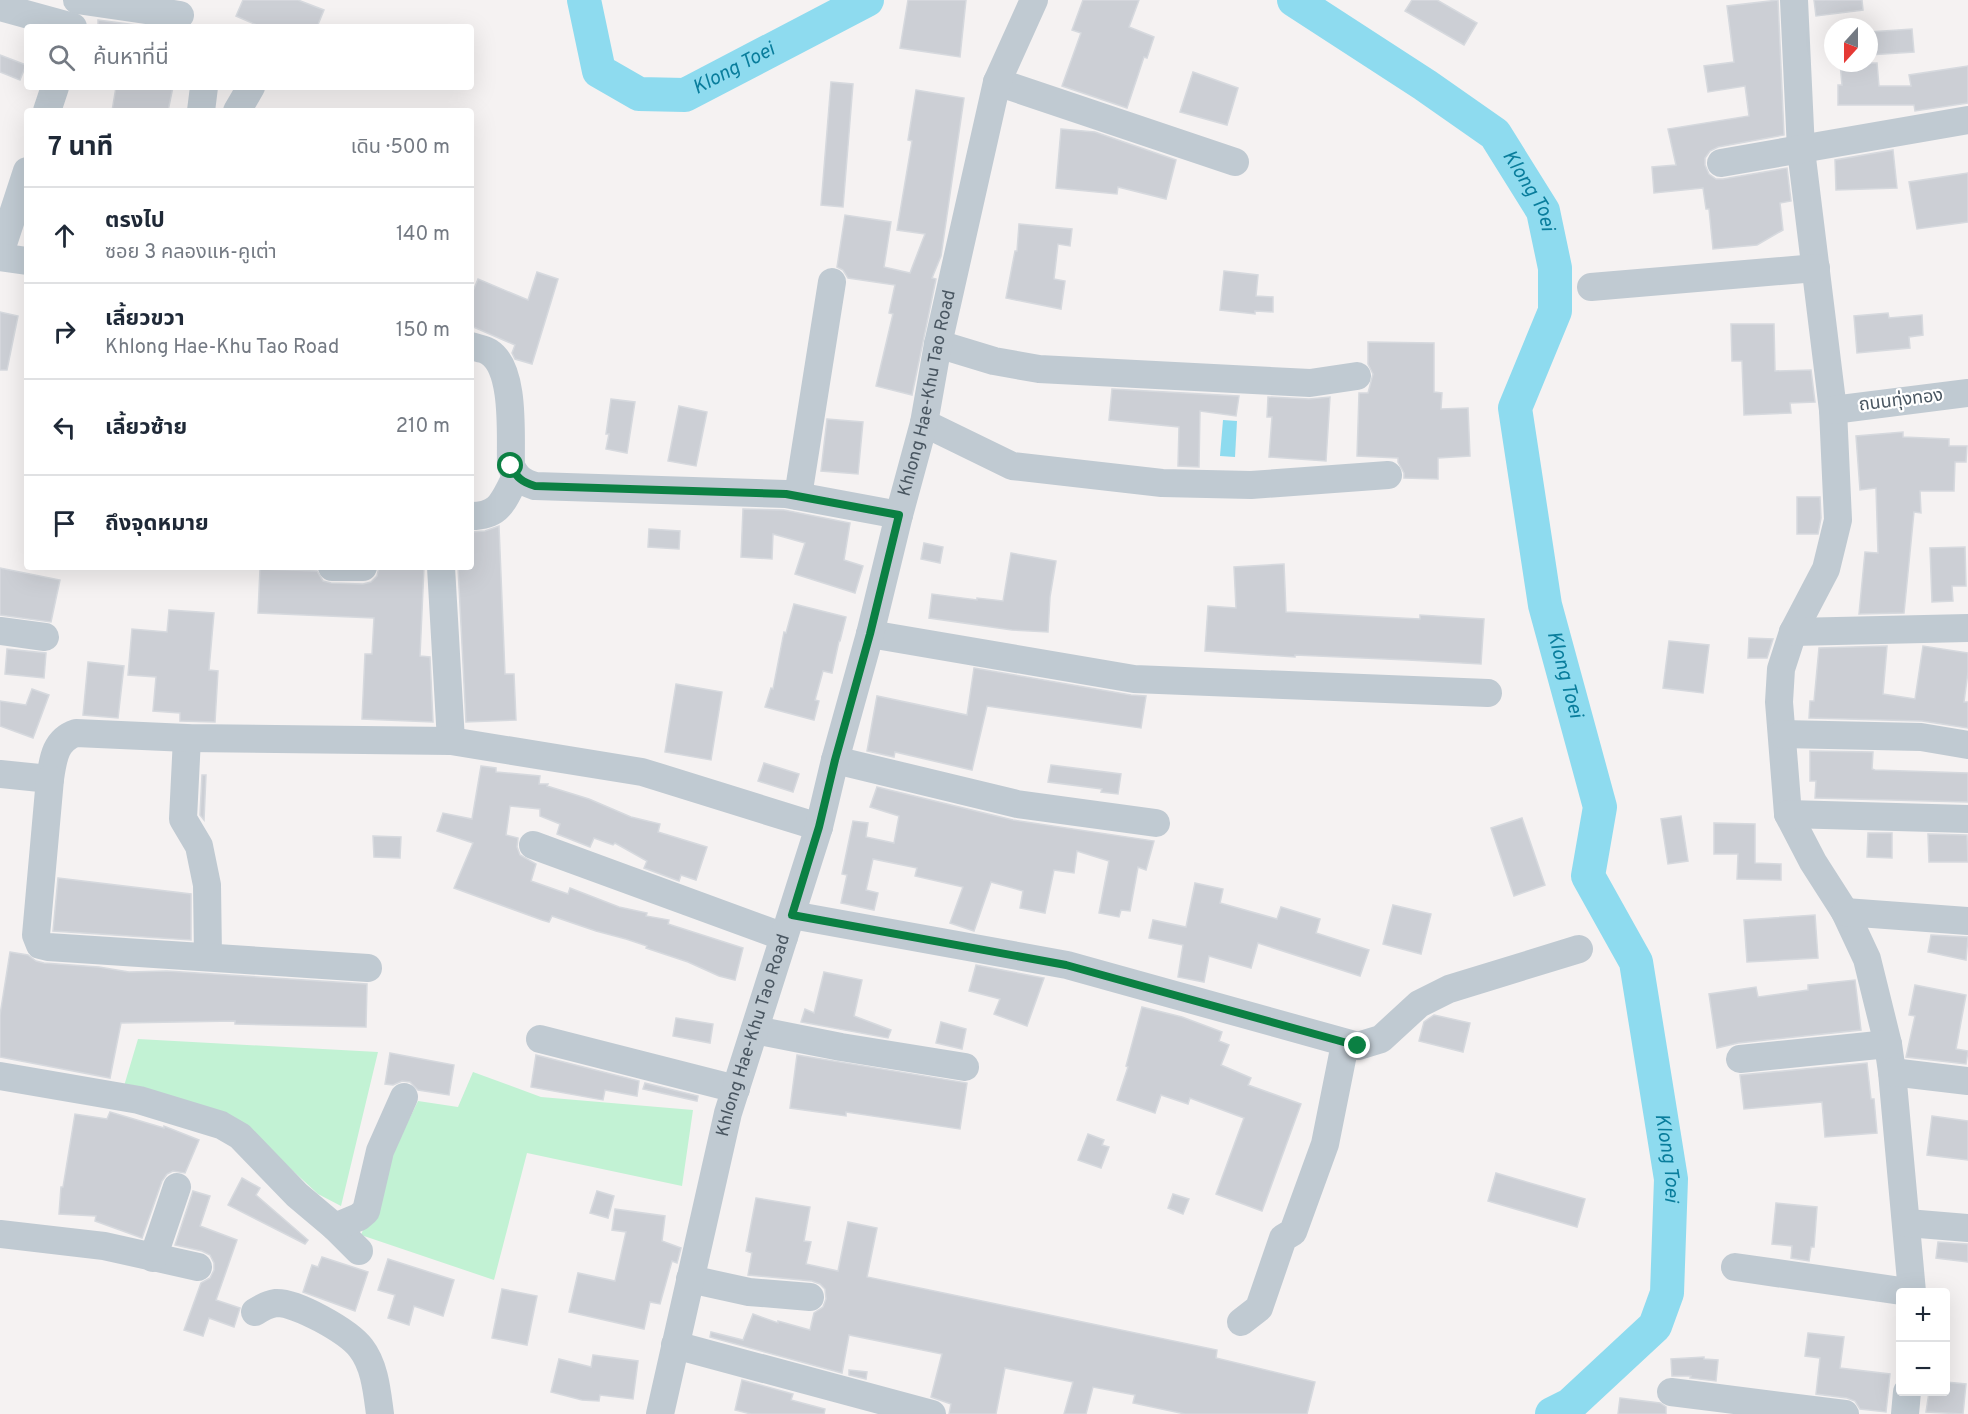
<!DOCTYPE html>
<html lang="th">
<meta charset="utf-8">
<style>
body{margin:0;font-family:Overpass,"Noto Sans Thai",sans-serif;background:#f2f2f3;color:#1f2937}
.controls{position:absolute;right:18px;bottom:18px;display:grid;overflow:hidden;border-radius:6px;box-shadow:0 6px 24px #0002}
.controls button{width:54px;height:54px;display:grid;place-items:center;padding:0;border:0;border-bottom:2px solid #e0e1e3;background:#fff;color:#1f2937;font:30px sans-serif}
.compass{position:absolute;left:1824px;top:18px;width:54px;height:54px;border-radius:50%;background:#fff;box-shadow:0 6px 24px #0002;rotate:201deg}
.stop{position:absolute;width:18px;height:18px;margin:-14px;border:4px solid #0b8043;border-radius:50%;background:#fff}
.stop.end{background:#0b8043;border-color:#fff;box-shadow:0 2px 6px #0008}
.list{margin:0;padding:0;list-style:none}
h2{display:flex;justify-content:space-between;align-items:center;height:78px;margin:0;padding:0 24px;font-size:26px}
h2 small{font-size:20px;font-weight:400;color:#747a83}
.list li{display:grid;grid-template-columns:39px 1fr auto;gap:18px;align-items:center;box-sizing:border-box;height:96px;padding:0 24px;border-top:2px solid #e0e1e3}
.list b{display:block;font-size:22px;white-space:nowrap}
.list p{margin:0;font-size:20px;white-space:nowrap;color:#747a83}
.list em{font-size:20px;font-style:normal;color:#747a83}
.icon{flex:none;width:33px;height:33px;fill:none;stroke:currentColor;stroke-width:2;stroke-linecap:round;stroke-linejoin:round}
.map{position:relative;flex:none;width:1968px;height:1414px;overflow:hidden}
.search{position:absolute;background:#fff;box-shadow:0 6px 24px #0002;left:24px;top:24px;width:450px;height:66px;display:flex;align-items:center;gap:15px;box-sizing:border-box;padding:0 21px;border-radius:6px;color:#747a83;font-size:22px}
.panel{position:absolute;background:#fff;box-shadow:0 6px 24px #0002;left:24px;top:108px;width:450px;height:462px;border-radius:6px}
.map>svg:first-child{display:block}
.green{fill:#c2f2d4}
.water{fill:#8edbef}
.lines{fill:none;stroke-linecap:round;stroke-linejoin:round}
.river{stroke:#8edbef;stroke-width:34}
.building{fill:#cccfd5;stroke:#d6d9de;stroke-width:1.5}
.minor{stroke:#c0cad2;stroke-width:28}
.route{stroke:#0b8043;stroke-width:8}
.labels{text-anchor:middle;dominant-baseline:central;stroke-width:4.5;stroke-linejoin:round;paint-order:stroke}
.street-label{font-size:18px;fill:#495661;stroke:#fff}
.water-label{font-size:20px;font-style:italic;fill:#097d9c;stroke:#fff}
</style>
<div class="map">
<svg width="1968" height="1414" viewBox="0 0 1968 1414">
<rect width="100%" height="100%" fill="#f5f2f2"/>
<g class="green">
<polygon points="138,1039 378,1052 341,1206 318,1194 236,1118 124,1086"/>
<polygon points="473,1072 541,1097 693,1110 682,1186 527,1153 494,1280 361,1235 393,1152 418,1101 458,1107"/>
</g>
<polygon class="water" points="1223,420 1237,421 1235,457 1220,456"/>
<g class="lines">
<g class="river">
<path id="s1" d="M584,0L599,71L639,94L685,95L867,0"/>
<path id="s2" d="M1294,0L1425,85L1495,134L1543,211L1555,268V311L1515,408L1545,605L1600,807L1588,876L1636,962L1671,1179L1667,1293L1655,1326L1570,1405L1552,1414"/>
</g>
</g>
<g class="building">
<polygon points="243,0 298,0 324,10 317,27 261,27 236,16"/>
<polygon points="908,0 966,0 960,57 900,48"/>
<polygon points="1083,0 1139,0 1129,27 1154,37 1147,58 1144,57 1127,108 1062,86 1081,33 1072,30"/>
<polygon points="1412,0 1437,0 1477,23 1464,45 1405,11"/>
<polygon points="1778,0 1784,135 1718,147 1710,151 1705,158 1705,165 1709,174 1716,179 1723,179 1787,168 1791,201 1780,203 1783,230 1757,245 1713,249 1709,209 1706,209 1703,188 1654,193 1652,167 1676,165 1668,129 1749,116 1745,86 1708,92 1704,66 1734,62 1727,6"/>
<polygon points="1814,0 1862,0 1863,10 1816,16"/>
<polygon points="98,20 136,25 136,27 98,27"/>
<polygon points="1912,29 1914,52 1869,55 1869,32"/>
<polygon points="0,55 26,65 20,80 0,72"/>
<polygon points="1840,63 1877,63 1879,86 1911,86 1909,75 1968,66 1968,103 1915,111 1914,105 1838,105 1838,85 1842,85"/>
<polygon points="1193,72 1238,88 1227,125 1180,112"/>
<polygon points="831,82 853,84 843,207 821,205"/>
<polygon points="116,87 173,87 168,111 112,111"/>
<polygon points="916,90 964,98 941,256 932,278 936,279 912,395 876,386 893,314 889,313 895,285 848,278 843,270 837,267 845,215 891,222 884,267 910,273 925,234 897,230 912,141 908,140"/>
<polygon points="1061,129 1095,132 1176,160 1166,199 1118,187 1117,194 1056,188"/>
<polygon points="1893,150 1897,188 1836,190 1835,160"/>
<polygon points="1968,173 1968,222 1917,229 1909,182"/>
<polygon points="1019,224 1072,229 1070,246 1058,244 1054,279 1065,281 1061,309 1006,298 1015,251 1017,251"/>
<polygon points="1224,271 1258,275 1256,296 1273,297 1273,312 1255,311 1255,314 1220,310"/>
<polygon points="537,272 558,279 532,364 515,359 512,353 515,345 471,326 471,296 478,279 528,300"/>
<polygon points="0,312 18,316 7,370 0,370"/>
<polygon points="1888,313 1889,318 1922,315 1923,335 1909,337 1910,348 1857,353 1854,316"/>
<polygon points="1731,324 1774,324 1775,371 1811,370 1815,402 1790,403 1791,413 1744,415 1742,361 1732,361"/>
<polygon points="1368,342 1434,343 1434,392 1442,393 1441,409 1468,408 1470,456 1438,458 1438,479 1404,478 1404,473 1398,462 1398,458 1357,456 1359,393 1368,393 1373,374 1368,364"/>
<polygon points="1112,389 1239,396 1236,416 1200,411 1199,467 1178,466 1179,427 1109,420"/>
<polygon points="1268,397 1309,399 1330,397 1326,461 1269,457 1272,417 1267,417"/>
<polygon points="611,399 635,402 627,453 606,449 609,434 606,434"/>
<polygon points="679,406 707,412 696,466 668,461"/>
<polygon points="827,419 863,422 858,474 821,471"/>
<polygon points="1903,432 1903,437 1949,439 1949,446 1967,446 1966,462 1955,462 1954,491 1920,491 1921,513 1914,512 1904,613 1859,614 1865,552 1878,553 1876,488 1860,490 1856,436"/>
<polygon points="1797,497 1820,497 1821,518 1818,534 1797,534"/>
<polygon points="743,509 784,510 850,523 844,560 863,566 855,593 795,574 805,543 773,534 772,559 741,557"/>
<polygon points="499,526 505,674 514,674 516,720 466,722 458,567 471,567 471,532 485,531"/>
<polygon points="649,529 680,531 679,549 648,547"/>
<polygon points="924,543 943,547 940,563 921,559"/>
<polygon points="1965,547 1966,586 1952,586 1953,601 1932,602 1930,548"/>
<polygon points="1011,553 1056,561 1050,597 1048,632 1012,630 929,618 932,594 977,600 977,598 1003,601"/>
<polygon points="1284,564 1286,612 1420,619 1420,615 1484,619 1481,664 1408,660 1295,655 1295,657 1205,651 1208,606 1236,608 1234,567"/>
<polygon points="379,567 424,567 420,656 430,657 433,722 362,719 365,654 372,654 374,618 258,613 260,569 317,571 323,581 331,583 363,584 371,582 377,576"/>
<polygon points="0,568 60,580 51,622 0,615"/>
<polygon points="794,604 846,617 840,641 839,641 832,673 823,671 815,700 819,701 814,720 765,707 771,688 773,689 784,632 786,633"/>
<polygon points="169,610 214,613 209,670 218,671 215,722 180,721 180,713 153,711 156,677 128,675 132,629 167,632"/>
<polygon points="1749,638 1773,639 1767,658 1748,658"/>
<polygon points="1669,641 1709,645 1703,693 1663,688"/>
<polygon points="1887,646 1883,694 1915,699 1923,646 1968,653 1968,672 1964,702 1968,702 1968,728 1922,721 1809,718 1810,701 1814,701 1819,648"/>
<polygon points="7,649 46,653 44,678 5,674"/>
<polygon points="88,662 124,666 118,718 83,715"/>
<polygon points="974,668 1131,695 1146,696 1141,728 987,706 972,770 895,752 894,757 867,751 877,696 967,715"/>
<polygon points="676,684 722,692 711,760 665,752"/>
<polygon points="32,689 49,695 33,738 0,726 0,701 26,705"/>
<polygon points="1810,751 1873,752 1872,769 1875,770 1968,773 1968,802 1815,798 1816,781 1810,781"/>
<polygon points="764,763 799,774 793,792 758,781"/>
<polygon points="1051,765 1121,774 1118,794 1101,792 1102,789 1048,782"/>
<polygon points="481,766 496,768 496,772 540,776 539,784 548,784 547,786 589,799 631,817 660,824 658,832 707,847 696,880 681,875 679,881 644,868 647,861 615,843 613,845 594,838 590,847 557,834 560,824 540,816 540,809 510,806 506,835 518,838 517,847 520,855 536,864 531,881 568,894 570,888 619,907 647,913 646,916 669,920 668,924 743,948 735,980 719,976 688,962 646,948 647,946 626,939 596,931 552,916 549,922 542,920 454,888 473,843 437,831 443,813 472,819"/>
<polygon points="202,775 206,775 204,820 200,815"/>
<polygon points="877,787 1013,820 1154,841 1146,870 1138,867 1130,911 1121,910 1119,917 1099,913 1109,861 1077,851 1074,873 1054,870 1045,913 1020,908 1023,891 991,882 974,931 950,923 963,887 915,876 917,868 873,859 866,890 878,893 874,910 841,903 847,875 842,874 853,821 868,823 866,837 894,843 899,816 870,807"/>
<polygon points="1681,816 1688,861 1668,864 1661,819"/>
<polygon points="1522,818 1545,885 1514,896 1491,828"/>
<polygon points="1714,823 1755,824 1755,863 1781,864 1781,880 1737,879 1738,854 1714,854"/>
<polygon points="1868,833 1892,833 1892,858 1867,857"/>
<polygon points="1928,834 1967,835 1968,862 1929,862"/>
<polygon points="373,836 401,837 400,858 374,857"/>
<polygon points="58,878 191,894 191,940 53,931"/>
<polygon points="1195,883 1223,889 1220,903 1277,919 1281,907 1320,919 1316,933 1369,950 1360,976 1258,943 1251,968 1209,956 1204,982 1178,977 1183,945 1149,938 1153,920 1186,927"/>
<polygon points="1393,905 1431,914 1421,954 1383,944"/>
<polygon points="1815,915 1818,958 1747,962 1744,920"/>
<polygon points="1931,935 1968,937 1966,960 1928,952"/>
<polygon points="10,952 28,955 36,961 44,963 99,967 129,972 167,971 367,984 366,1027 235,1024 235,1021 121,1023 110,1078 0,1057 0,1015"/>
<polygon points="976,965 1044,978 1027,1026 994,1014 1000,999 969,991"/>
<polygon points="824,972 862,980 854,1016 891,1030 888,1038 801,1022 805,1009 814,1013"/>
<polygon points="1855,980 1861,1030 1738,1043 1717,1048 1709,994 1756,987 1758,997 1808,990 1808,985"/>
<polygon points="1915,985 1966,995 1956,1049 1968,1051 1966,1064 1906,1057 1915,1016 1909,1015"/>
<polygon points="1142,1007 1182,1017 1222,1032 1219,1041 1229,1045 1221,1065 1251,1078 1248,1085 1301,1104 1262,1211 1216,1194 1244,1118 1190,1098 1188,1104 1161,1095 1155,1113 1117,1100 1128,1067 1126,1066"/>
<polygon points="1434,1015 1470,1023 1463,1052 1419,1041 1424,1022"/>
<polygon points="676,1018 713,1024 710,1043 673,1036"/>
<polygon points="941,1022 966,1029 962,1049 936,1043"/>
<polygon points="390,1053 454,1065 449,1095 418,1090 410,1082 402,1081 393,1085 385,1084"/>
<polygon points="536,1055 639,1081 637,1096 605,1090 603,1100 531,1087"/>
<polygon points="797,1055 967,1083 960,1129 846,1112 846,1116 790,1108"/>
<polygon points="1867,1063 1871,1099 1874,1099 1877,1133 1825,1137 1822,1102 1744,1109 1740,1075"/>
<polygon points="645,1083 698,1096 697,1101 643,1089"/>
<polygon points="110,1112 164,1128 164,1126 199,1140 185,1173 173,1171 167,1174 162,1181 142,1238 95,1221 96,1216 59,1214 61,1187 63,1187 75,1114 107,1119"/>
<polygon points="1932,1116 1968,1121 1968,1160 1927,1155"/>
<polygon points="1088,1134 1104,1140 1102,1145 1109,1147 1101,1168 1078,1160"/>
<polygon points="1496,1173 1585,1199 1577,1227 1488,1201"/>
<polygon points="242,1178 260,1188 256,1195 308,1240 305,1244 228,1205"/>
<polygon points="193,1191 210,1196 200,1226 237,1240 216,1300 240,1308 234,1327 209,1318 203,1336 184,1330 201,1283 210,1278 214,1270 214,1263 210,1255 202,1251 175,1245"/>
<polygon points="597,1191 614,1196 608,1218 590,1213"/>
<polygon points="1173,1194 1189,1199 1183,1214 1168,1208"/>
<polygon points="756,1198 810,1207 804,1241 811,1242 806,1264 838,1271 848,1222 877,1228 867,1277 1217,1350 1216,1358 1315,1382 1307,1414 1185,1414 1133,1403 1135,1395 1093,1387 1086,1414 1064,1414 1073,1382 1005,1368 996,1414 949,1414 951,1404 931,1397 942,1354 849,1335 842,1373 710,1337 711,1332 743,1340 753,1314 778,1323 778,1321 810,1330 814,1313 823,1307 826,1299 825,1289 820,1284 812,1281 748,1275 752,1253 746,1251"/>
<polygon points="1776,1203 1817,1207 1814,1247 1811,1247 1809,1261 1791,1258 1792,1246 1772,1244"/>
<polygon points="615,1209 665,1216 662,1241 681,1248 677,1263 672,1261 660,1304 650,1302 644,1329 569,1312 578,1273 615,1281 626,1232 612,1230"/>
<polygon points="1938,1242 1968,1244 1968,1262 1936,1258"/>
<polygon points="322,1257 368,1272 355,1311 303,1292 312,1265 318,1267"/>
<polygon points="388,1259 454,1280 443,1316 414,1306 409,1325 388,1318 395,1295 378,1290"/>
<polygon points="502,1289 537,1296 527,1345 492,1338"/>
<polygon points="1808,1333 1844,1337 1840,1368 1890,1374 1886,1412 1860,1409 1855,1401 1847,1398 1816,1394 1820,1358 1805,1356"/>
<polygon points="593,1355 638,1361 633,1399 600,1395 599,1401 582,1400 551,1392 559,1359 591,1367"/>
<polygon points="1704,1357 1704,1359 1718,1360 1716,1381 1690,1378 1691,1376 1672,1376 1671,1359"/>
<polygon points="849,1370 867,1372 866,1379 849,1375"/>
<polygon points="742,1380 793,1394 791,1400 825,1409 824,1414 751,1414 735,1410"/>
<polygon points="1946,1382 1966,1384 1963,1414 1926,1412 1929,1392 1946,1392"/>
<polygon points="1620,1398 1660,1403 1666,1407 1666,1414 1618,1414"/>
</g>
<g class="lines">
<g class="minor">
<polyline points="77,0 180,15"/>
<polyline points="1794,0 1801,150 1833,410 1838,520 1826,569 1793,632 1781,669 1779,702 1788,814 1813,862 1845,912 1867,959 1888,1044 1892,1072 1912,1292"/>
<polyline points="0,7 73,27"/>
<polyline points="997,82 1235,162"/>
<polyline points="47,111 55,87"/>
<polyline points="201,111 204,87"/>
<polyline points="237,111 251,87"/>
<polyline points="1721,163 1968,120"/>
<polyline points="0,253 27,171"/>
<polyline points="0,257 27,261"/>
<polyline points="1591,287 1816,268"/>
<polyline points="938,344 994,361 1039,369 1310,383 1357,376"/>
<path d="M471,346C476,348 485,349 489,352C516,369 510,437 511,466C517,478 522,482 535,486L786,494L899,515"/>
<polyline points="1833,410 1968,393"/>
<polyline points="924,423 1012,466 1162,483 1251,485 1388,475"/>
<polyline points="798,496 832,282"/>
<path d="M471,516C501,516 503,500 516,477"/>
<polyline points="332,567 363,567"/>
<polyline points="441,567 451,741"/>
<polyline points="0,631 45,637"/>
<polyline points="1793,632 1968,628"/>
<polyline points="870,634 1134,679 1488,693"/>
<polyline points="1782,734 1921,737 1968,745"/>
<polyline points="187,738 183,819 199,846 207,885 208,957"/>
<polyline points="835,760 1017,804 1156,823"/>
<path d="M0,774L50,779C53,759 55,740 76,733L187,738L451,741L642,772L819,827"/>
<polyline points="50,779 36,935 40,945 48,947 368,968"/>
<polyline points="1788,814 1968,819"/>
<polyline points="533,845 784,937"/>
<polyline points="1845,912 1968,921"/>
<polyline points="792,915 1067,965 1358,1046 1381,1039 1419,1004 1449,989 1579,949"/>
<polyline points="755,1030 841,1047 965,1067"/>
<polyline points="540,1039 736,1089"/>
<polyline points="1740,1059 1888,1044"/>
<polyline points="1892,1072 1968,1081"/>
<polyline points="0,1076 139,1100 221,1125 240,1136 297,1195 335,1227 359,1251"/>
<polyline points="1907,1223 1968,1228"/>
<polyline points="335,1227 359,1217 366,1211 380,1151 404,1097"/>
<polyline points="0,1234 104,1246 198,1267"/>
<polyline points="153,1258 177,1187"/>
<polyline points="1735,1267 1908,1292"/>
<polyline points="690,1279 749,1292 810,1297"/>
<path d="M255,1312C261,1308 268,1304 276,1303C296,1302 348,1331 361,1348C375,1366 377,1392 380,1414"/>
<polyline points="1241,1322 1259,1308 1283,1238 1293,1232 1325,1144 1345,1044"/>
<polyline points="675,1345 932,1414"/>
<polyline points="1671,1392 1845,1414"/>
<path id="s3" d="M660,1414L728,1113L819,827L835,760L870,634L899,515L924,423L938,344L997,82L1034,0"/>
<polyline points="1905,1414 1907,1392"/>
</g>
</g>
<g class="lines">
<path class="route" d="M511,466C517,478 522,482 535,486L786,494L899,515L870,634L835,760L819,827L792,915L1066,965L1358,1046"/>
</g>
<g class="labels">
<g class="street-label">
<text stroke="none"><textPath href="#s3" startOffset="1056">Khlong Hae-Khu Tao Road</textPath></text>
<text transform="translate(1901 401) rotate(-7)">ถนนทุ่งทอง</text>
<text stroke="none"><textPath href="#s3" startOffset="390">Khlong Hae-Khu Tao Road</textPath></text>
</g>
<g class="water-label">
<text stroke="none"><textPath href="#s1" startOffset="220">Klong Toei</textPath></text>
<text stroke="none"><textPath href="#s2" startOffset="308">Klong Toei</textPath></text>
<text stroke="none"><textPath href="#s2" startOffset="810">Klong Toei</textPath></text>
<text stroke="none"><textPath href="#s2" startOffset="1314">Klong Toei</textPath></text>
</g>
</g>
</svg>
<div class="controls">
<button>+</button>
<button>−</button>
</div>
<svg class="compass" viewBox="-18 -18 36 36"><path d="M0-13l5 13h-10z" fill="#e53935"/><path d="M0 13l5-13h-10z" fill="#747a83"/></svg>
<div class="stop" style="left:511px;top:466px"></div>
<div class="stop end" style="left:1358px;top:1046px"></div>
<div class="search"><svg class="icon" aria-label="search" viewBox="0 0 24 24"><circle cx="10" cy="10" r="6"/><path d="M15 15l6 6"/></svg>ค้นหาที่นี่</div>
<section class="panel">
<h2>7 นาที<small>เดิน · 500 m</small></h2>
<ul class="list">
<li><svg class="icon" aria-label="ahead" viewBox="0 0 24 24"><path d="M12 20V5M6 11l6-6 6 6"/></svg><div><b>ตรงไป</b><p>ซอย 3 คลองแห-คูเต่า</p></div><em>140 m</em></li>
<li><svg class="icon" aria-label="right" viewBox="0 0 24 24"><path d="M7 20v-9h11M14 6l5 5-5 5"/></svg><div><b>เลี้ยวขวา</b><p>Khlong Hae-Khu Tao Road</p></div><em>150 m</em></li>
<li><svg class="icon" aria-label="left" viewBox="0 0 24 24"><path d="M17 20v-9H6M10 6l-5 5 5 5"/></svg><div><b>เลี้ยวซ้าย</b></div><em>210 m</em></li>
<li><svg class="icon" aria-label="arrive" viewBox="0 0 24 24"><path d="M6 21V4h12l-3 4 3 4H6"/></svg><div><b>ถึงจุดหมาย</b></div></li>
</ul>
</section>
</div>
